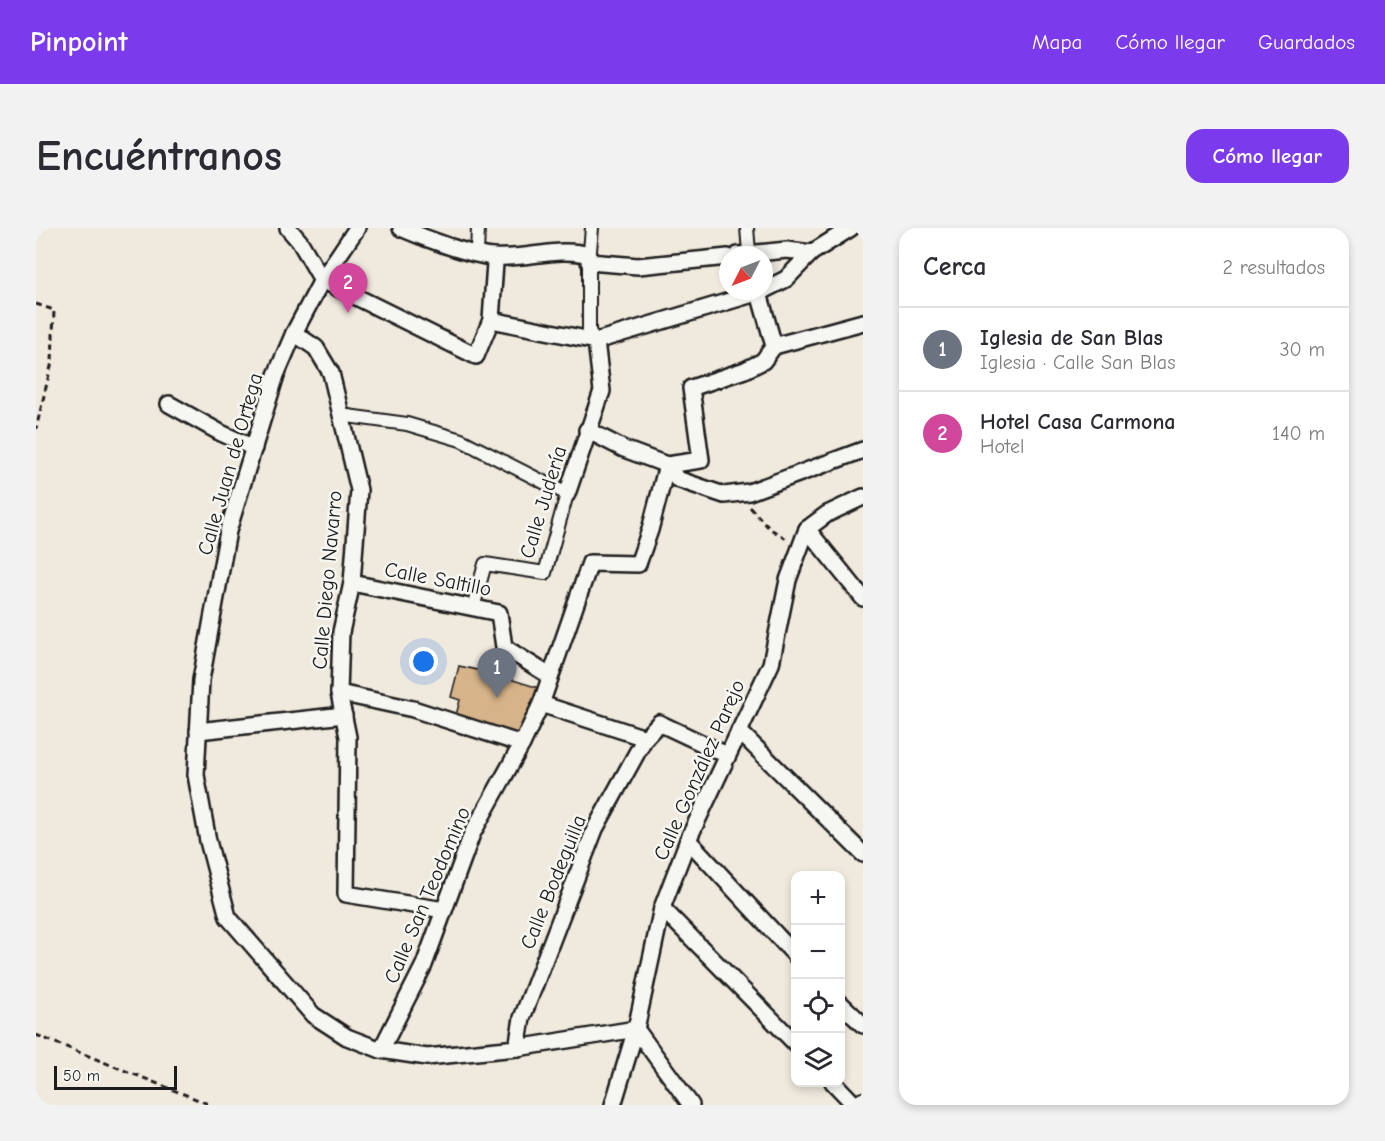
<!DOCTYPE html>
<html lang="es">
<meta charset="utf-8">
<style>
body{margin:0;font-family:"Comic Neue",sans-serif;background:#f2f2f3;color:#2b2b33}
.controls{position:absolute;right:18px;bottom:18px;display:grid;overflow:hidden;border-radius:12px;box-shadow:0 3px 9px #0003}
.controls button{width:54px;height:54px;display:grid;place-items:center;padding:0;border:0;border-bottom:2px solid #e1e1e2;background:#fff;color:#2b2b33;font:30px sans-serif}
.compass{position:absolute;left:683px;top:18px;width:54px;height:54px;border-radius:50%;background:#fff;box-shadow:0 3px 9px #0003;rotate:228deg}
.scale{position:absolute;left:18px;bottom:15px;width:123px;box-sizing:border-box;padding-left:6px;border:3px solid #1c1c1c;border-top:0;font-size:16px;line-height:21px;white-space:nowrap;color:#1c1c1c;-webkit-text-stroke:4px #f6f6f2;paint-order:stroke}
.you{position:absolute;left:388px;top:434px;width:21px;height:21px;margin:-15px;border:4px solid #fff;border-radius:50%;background:#1a73e8;box-shadow:0 0 0 9px #1a73e833}
.badge{display:grid;place-items:center;width:39px;height:39px;border-radius:50%;background:#7c3aed;color:#fff;font-size:20px;font-weight:700}
.pin{position:absolute;translate:-50% -50px;filter:drop-shadow(0 2px 3px #0008)}
.pin::after{content:'';position:absolute;top:32px;width:21px;height:18px;background:inherit;clip-path:polygon(0 0,100% 0,50% 100%)}
.list{margin:0;padding:0;list-style:none}
h2{display:flex;justify-content:space-between;align-items:center;height:78px;margin:0;padding:0 24px;font-size:26px}
h2 small{font-size:20px;font-weight:400;color:#7c7c81}
.list li{display:grid;grid-template-columns:39px 1fr auto;gap:18px;align-items:center;box-sizing:border-box;height:84px;padding:0 24px;border-top:2px solid #e1e1e2}
.list b{display:block;font-size:22px;white-space:nowrap}
.list p{margin:0;font-size:20px;white-space:nowrap;color:#7c7c81}
.list em{font-size:20px;font-style:normal;color:#7c7c81}
.icon{flex:none;width:33px;height:33px;fill:none;stroke:currentColor;stroke-width:2;stroke-linecap:round;stroke-linejoin:round}
.map{position:relative;flex:none;width:827px;height:877px;overflow:hidden;border-radius:18px}
header{display:flex;align-items:center;gap:36px;box-sizing:border-box;height:84px;padding:0 30px;background:#7c3aed;color:#fff}
header strong{font-size:28px}
nav{display:flex;gap:33px;margin-inline-start:auto;font-size:21px}
.intro{display:flex;align-items:center;justify-content:space-between;box-sizing:border-box;height:144px;padding:0 36px}
h1{margin:0;font-size:42px}
.button{padding:15px 27px;border-radius:18px;background:#7c3aed;color:#fff;font-size:21px;font-weight:700}
main{display:flex;gap:36px;padding:0 36px}
aside{flex:1;background:#fff;border-radius:18px;box-shadow:0 3px 9px #0003}
.map>svg:first-child{display:block}
.building{fill:#d6b388;stroke:#1c1c1c;stroke-width:1.5}
.lines{fill:none;stroke-linecap:round;stroke-linejoin:round}
.pedestrian-casing{stroke:#1c1c1c;stroke-width:16}
.minor-casing{stroke:#1c1c1c;stroke-width:20}
.tertiary-casing{stroke:#1c1c1c;stroke-width:24}
.path{stroke:#1c1c1c;stroke-width:3;stroke-dasharray:6 4.5;stroke-linecap:butt}
.pedestrian{stroke:#f6f6f2;stroke-width:12}
.minor{stroke:#f6f6f2;stroke-width:15}
.tertiary{stroke:#f6f6f2;stroke-width:20}
.labels{text-anchor:middle;dominant-baseline:central;stroke-width:5;stroke-linejoin:round;paint-order:stroke}
.street-label{font-size:21px;fill:#1c1c1c;stroke:#f6f6f2}
</style>
<header>
<strong>Pinpoint</strong>
<nav><a>Mapa</a><a>Cómo llegar</a><a>Guardados</a></nav>
</header>
<div class="intro"><h1>Encuéntranos</h1><a class="button">Cómo llegar</a></div>
<main>
<div class="map">
<svg width="827" height="877" viewBox="0 0 827 877">
<rect width="100%" height="100%" fill="#f0e9dd"/>
<filter id="ink" filterUnits="userSpaceOnUse"><feTurbulence type="fractalNoise" baseFrequency=".0167" numOctaves="2"/><feDisplacementMap in="SourceGraphic" scale="12" xChannelSelector="R" yChannelSelector="G"/><feConvolveMatrix kernelMatrix="1 2 1 2 8 2 1 2 1" color-interpolation-filters="sRGB"/></filter>
<g filter="url(#ink)">
<polygon class="building" points="449,433 467,437 464,448 506,461 486,511 419,491 424,472 415,469 423,438 446,443"/>
<g class="lines">
<defs>
<g id="pedestrian">
<polyline points="556,0 553,34 553,104 560,113"/>
<polyline points="711,0 713,24"/>
<polyline points="441,26 442,0"/>
<polyline points="304,187 371,196 425,212 531,266 509,345 449,336 437,380"/>
</g>
<g id="minor">
<polyline points="252,0 264,14 286,52"/>
<polyline points="321,0 286,52 258,105 240,147 192,303 165,452 160,547 172,613 192,689 277,787 311,809 345,822 391,829 481,820 600,801"/>
<path d="M365,0C388,10 433,27 457,29C489,32 523,18 553,27"/>
<polyline points="702,27 751,22 775,25"/>
<polyline points="553,34 602,38 692,29"/>
<polyline points="286,52 440,128 455,92 459,35 456,29"/>
<polyline points="728,62 750,51 775,25 815,0"/>
<polyline points="455,92 560,113 727,63"/>
<polyline points="258,105 280,120 295,145 323,262 316,355 305,404 303,465 312,509 310,666 408,682"/>
<polyline points="738,118 827,94"/>
<polyline points="133,176 185,205 218,220"/>
<polyline points="551,202 588,221 631,237 641,251 688,267 713,264 827,222"/>
<polyline points="531,266 566,163 560,113"/>
<polyline points="771,301 827,370"/>
<polyline points="771,301 791,286 827,269"/>
<polyline points="316,355 463,385 468,419 514,448"/>
<polyline points="303,465 377,481 486,516"/>
<polyline points="505,476 609,510"/>
<polyline points="162,503 308,487"/>
<polyline points="703,503 827,626"/>
<polyline points="652,612 760,728"/>
<polyline points="626,680 760,816"/>
<polyline points="804,775 827,797"/>
<polyline points="600,801 655,877"/>
<polyline points="481,820 486,790 559,601 609,510 623,495 691,527"/>
<polyline points="345,822 388,737 436,606 486,516 505,476 554,335 602,336 614,302 631,237 665,232 655,160 709,142 727,133 738,118 723,65"/>
<polyline points="797,854 819,877"/>
<polyline points="577,877 600,801 626,680 652,612 735,436 752,352 771,301"/>
</g>
<polyline id="tertiary" points="825,877 827,875"/>
</defs>
<use href="#pedestrian" class="pedestrian-casing"/>
<use href="#minor" class="minor-casing"/>
<use href="#tertiary" class="tertiary-casing"/>
<g class="path">
<polyline points="0,76 18,82 16,134 0,201"/>
<polyline points="714,279 733,300 752,312"/>
<polyline points="0,807 175,877"/>
</g>
<use href="#pedestrian" class="pedestrian"/>
<use href="#minor" class="minor"/>
<use href="#tertiary" class="tertiary"/>
</g>
</g>
<g class="labels">
<g class="street-label">
<text transform="translate(194 236) rotate(-74)">Calle Juan de Ortega</text>
<text transform="translate(507 274) rotate(-73)">Calle Judería</text>
<text transform="translate(402 351) rotate(11)">Calle Saltillo</text>
<text transform="translate(291 352) rotate(-85)">Calle Diego Navarro</text>
<text transform="translate(663 542) rotate(-66)">Calle González Parejo</text>
<text transform="translate(517 654) rotate(-68)">Calle Bodeguilla</text>
<text transform="translate(391 667) rotate(-67)">Calle San Teodomino</text>
</g>
</g>
</svg>
<div class="controls">
<button>+</button>
<button>−</button>
<button><svg class="icon" aria-label="locate" viewBox="0 0 24 24"><circle cx="12" cy="12" r="6"/><path d="M12 2v4M12 18v4M2 12h4M18 12h4"/></svg></button>
<button><svg class="icon" aria-label="layers" viewBox="0 0 24 24"><path d="M12 4l9 5-9 5-9-5zM3 14l9 5 9-5"/></svg></button>
</div>
<svg class="compass" viewBox="-18 -18 36 36"><path d="M0-13l5 13h-10z" fill="#e53935"/><path d="M0 13l5-13h-10z" fill="#7c7c81"/></svg>
<div class="scale">50 m</div>
<div class="you"></div>
<div class="pin badge" style="left:461px;top:470px;background:#6b7280">1</div>
<div class="pin badge" style="left:312px;top:85px;background:#d1479c">2</div>
</div>
<aside>
<h2>Cerca<small>2 resultados</small></h2>
<ul class="list">
<li><span class="badge" style="background:#6b7280">1</span><div><b>Iglesia de San Blas</b><p>Iglesia · Calle San Blas</p></div><em>30 m</em></li>
<li><span class="badge" style="background:#d1479c">2</span><div><b>Hotel Casa Carmona</b><p>Hotel</p></div><em>140 m</em></li>
</ul>
</aside>
</main>
